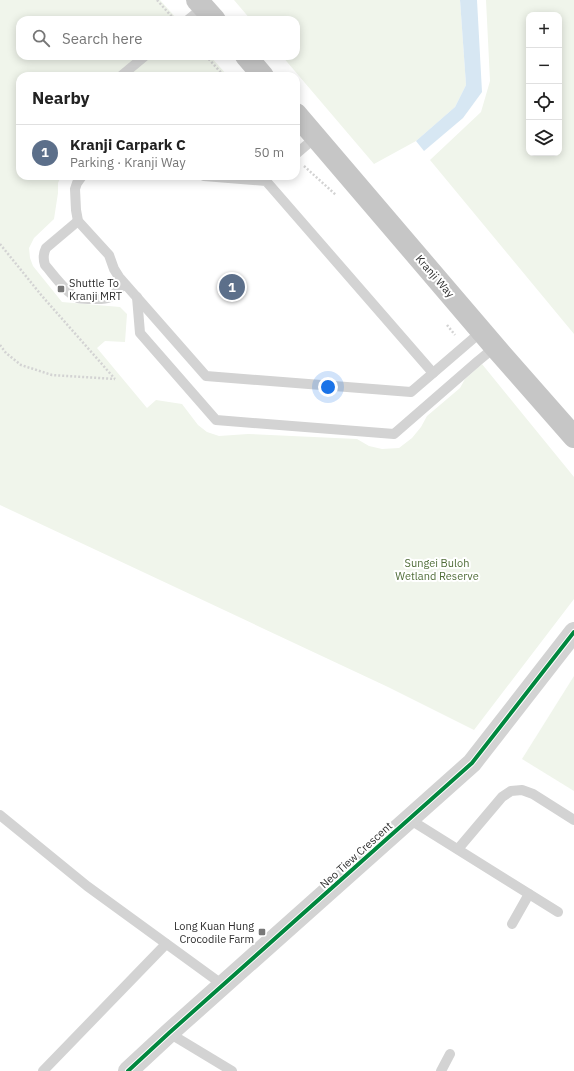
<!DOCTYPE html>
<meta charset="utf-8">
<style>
body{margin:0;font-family:"IBM Plex Sans",sans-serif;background:#f6f6f6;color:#222}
.controls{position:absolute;right:12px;top:12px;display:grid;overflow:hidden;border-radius:8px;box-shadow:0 2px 10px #0003}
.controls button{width:36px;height:36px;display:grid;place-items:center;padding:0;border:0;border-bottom:1px solid #e0e0e0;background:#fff;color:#222;font:20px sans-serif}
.you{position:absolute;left:328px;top:387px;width:14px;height:14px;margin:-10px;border:3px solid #fff;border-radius:50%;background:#1a73e8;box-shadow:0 0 0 6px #1a73e833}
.badge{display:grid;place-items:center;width:26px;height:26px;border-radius:50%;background:#7c3aed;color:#fff;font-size:13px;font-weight:700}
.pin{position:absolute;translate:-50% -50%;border:2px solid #fff;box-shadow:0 1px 4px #0006}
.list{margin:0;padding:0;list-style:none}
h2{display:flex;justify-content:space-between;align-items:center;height:52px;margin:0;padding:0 16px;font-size:17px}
h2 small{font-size:13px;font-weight:400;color:#767676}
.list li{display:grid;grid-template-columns:26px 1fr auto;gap:12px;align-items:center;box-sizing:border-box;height:56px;padding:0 16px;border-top:1px solid #e0e0e0}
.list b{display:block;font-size:15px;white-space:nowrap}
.list p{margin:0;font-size:13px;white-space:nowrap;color:#767676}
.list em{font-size:13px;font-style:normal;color:#767676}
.icon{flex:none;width:22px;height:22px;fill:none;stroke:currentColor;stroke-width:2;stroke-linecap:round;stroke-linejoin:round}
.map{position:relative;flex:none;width:574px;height:1071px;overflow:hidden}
.search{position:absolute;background:#fff;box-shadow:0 2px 10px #0003;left:16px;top:16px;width:284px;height:44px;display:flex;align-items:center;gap:10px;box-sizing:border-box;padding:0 14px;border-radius:12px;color:#767676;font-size:15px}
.panel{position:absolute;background:#fff;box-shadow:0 2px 10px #0003;left:16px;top:72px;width:284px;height:108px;border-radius:12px}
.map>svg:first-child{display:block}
.green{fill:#f0f5eb;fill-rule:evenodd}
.water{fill:#d7e7f3}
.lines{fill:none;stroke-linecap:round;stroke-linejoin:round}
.path{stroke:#d3d3d3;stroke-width:2.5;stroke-dasharray:2 2;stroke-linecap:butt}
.service{stroke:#d3d3d3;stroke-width:10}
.minor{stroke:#d3d3d3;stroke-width:20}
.primary{stroke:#c6c6c6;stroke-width:22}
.cycleway-casing{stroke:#fff;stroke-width:6}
.cycleway{stroke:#00873e;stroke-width:4}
.poi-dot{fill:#777;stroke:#fff;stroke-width:1.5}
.labels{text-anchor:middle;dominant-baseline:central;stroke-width:4;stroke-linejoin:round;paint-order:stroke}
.street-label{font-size:11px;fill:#2e2e2e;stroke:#fff}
.poi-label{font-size:11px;fill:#2e2e2e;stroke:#fff;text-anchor:start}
.park-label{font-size:11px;fill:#506d39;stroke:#fff}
</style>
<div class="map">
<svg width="574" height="1071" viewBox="0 0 574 1071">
<rect width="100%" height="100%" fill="#fff"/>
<g class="green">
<polygon points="0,0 160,0 178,20 20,20 20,56 210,56 228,76 20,76 20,176 61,176 58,183 58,193 54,219 34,238 29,248 30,258 33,266 62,302 120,307 127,314 125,342 105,341 97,348 147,408 156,400 182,404 198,425 207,432 219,436 248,434 357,439 369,446 382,449 399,448 412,438 421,427 427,416 460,388 465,379 482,364 574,477 574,599 474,730 388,687 0,505"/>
<polygon points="234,0 460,0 466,85 455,107 416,141 374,164 282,56 296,56 296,20 251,20"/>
<path d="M486,0H574V334L430,160L481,112L490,81ZM529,15H559V153H529Z"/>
<polygon points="574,676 574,791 522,759"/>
</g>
<polygon class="water" points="460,0 477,0 482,92 463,118 424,151 416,141 455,107 466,85"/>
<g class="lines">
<g class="path">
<polyline points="157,0 173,18"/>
<polyline points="206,56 224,76"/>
<polyline points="304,166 336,195"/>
<polyline points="0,244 42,296 115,379"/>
<polyline points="447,325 455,335"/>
<polyline points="0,345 6,353 21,365 52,375 115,379"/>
</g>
<g class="service">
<polyline points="188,20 204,7"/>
<polyline points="121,76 145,56"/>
<polyline points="296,154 316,137"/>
<polyline points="82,176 77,183 75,189 76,210 78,221 109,255 114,269 119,277 206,376 411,392 482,331"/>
<polyline points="204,176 266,181 433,373"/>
<path d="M78,221L46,248C43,254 43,259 45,265C53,274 67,294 78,298C83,299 88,299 93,299C111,300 113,296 124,284"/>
<polyline points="137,297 140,333 216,420 394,434 478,361 495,347"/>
<polyline points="0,815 87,886 223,985"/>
<polyline points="409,819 558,912"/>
<polyline points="458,849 502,797 511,791 522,790 533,794 574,820"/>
<polyline points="512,924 529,894"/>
<polyline points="169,1033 232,1071"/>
<polyline points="43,1071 166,944"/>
<polyline points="441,1071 450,1054"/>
</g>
<polyline class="minor" points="128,1071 169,1033 472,763 574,632"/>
<g class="primary">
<polyline points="197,0 215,20"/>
<polyline points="246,56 263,76"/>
<polyline points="296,114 495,347 574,437"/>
</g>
<defs>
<polyline id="cycleway" points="128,1071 169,1033 472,763 574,632"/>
</defs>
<use href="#cycleway" class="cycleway-casing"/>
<use href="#cycleway" class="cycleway"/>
</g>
<g class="poi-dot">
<rect x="57" y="285" width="8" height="8" rx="2"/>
<rect x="258" y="928" width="8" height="8" rx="2"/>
</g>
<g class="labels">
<g class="street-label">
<text transform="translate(435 276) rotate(49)">Kranji Way</text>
<text transform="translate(356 855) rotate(-42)">Neo Tiew Crescent</text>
</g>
<g class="poi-label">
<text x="69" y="283">Shuttle To<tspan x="69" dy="13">Kranji MRT</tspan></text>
<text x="254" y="926" text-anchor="end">Long Kuan Hung<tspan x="254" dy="13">Crocodile Farm</tspan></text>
</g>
<g class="park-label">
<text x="437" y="563">Sungei Buloh<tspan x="437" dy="13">Wetland Reserve</tspan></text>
</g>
</g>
</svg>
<div class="controls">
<button>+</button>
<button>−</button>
<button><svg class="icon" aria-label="locate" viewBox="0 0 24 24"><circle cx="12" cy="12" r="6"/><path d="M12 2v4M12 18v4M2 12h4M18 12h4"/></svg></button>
<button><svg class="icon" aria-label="layers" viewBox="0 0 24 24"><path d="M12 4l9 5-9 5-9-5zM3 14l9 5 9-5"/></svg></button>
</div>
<div class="you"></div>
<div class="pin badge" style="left:232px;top:287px;background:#5c6f8a">1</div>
<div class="search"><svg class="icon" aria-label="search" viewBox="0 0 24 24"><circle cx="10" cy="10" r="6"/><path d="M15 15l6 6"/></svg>Search here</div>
<section class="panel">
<h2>Nearby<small></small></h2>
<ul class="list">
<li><span class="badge" style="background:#5c6f8a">1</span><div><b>Kranji Carpark C</b><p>Parking · Kranji Way</p></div><em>50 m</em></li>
</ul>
</section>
</div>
